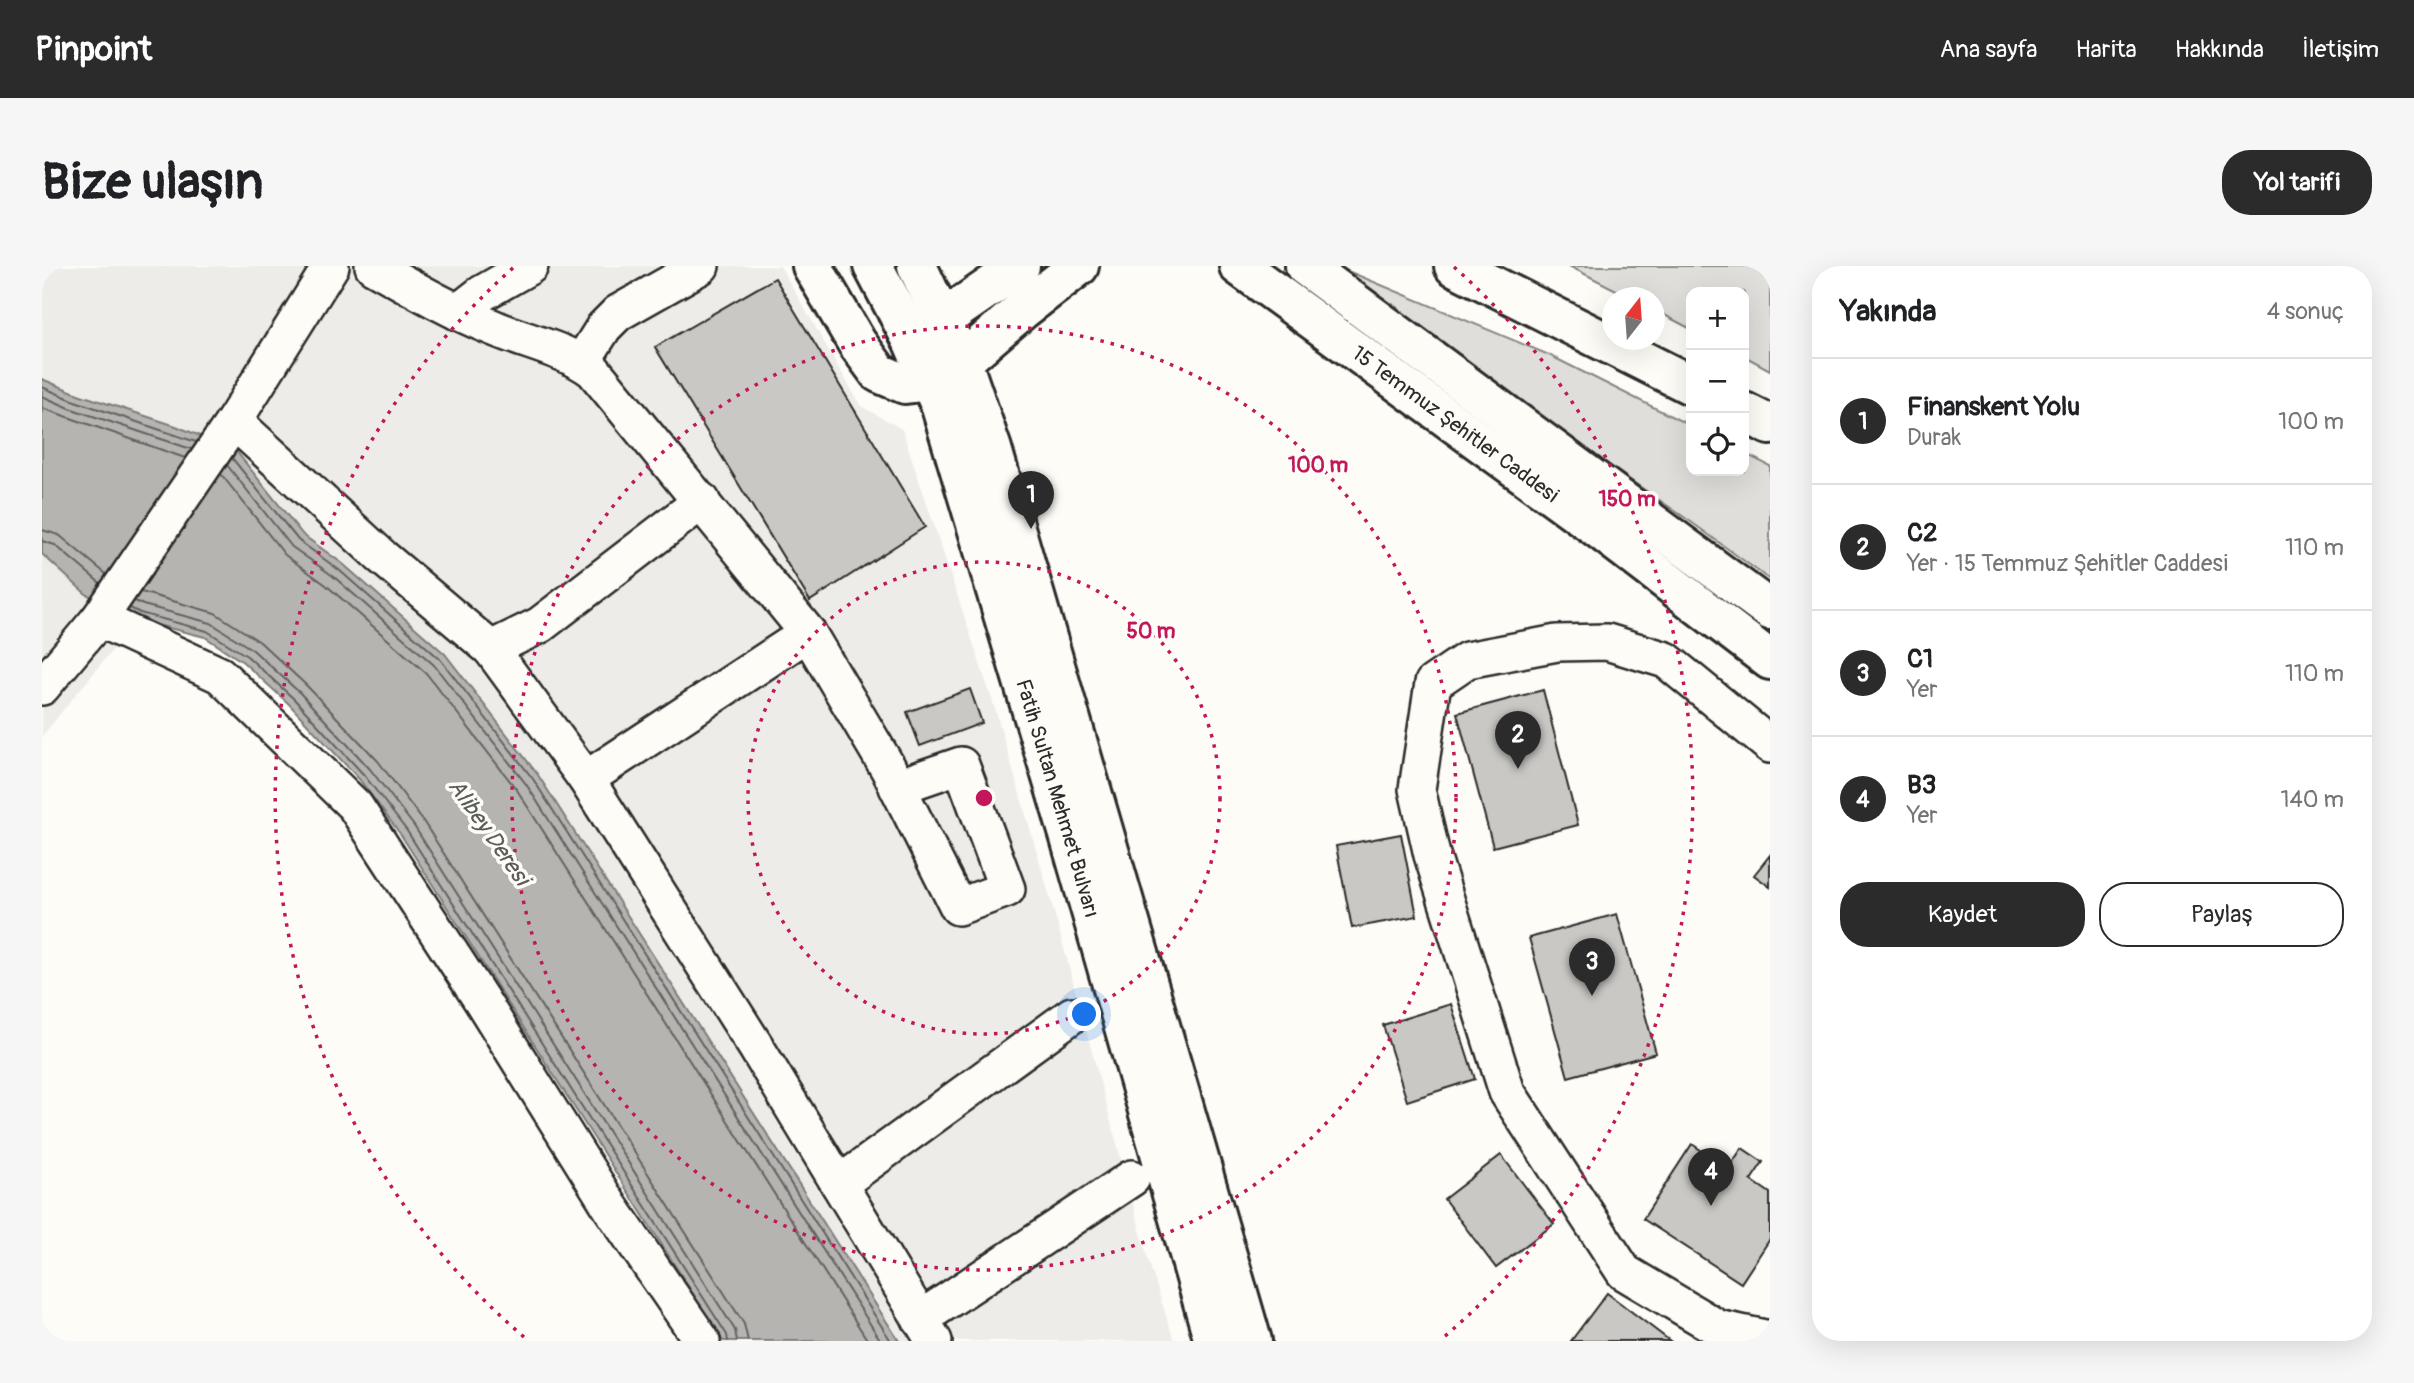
<!DOCTYPE html>
<html lang="tr">
<meta charset="utf-8">
<style>
body{margin:0;font-family:Pangolin,sans-serif;background:#f6f6f6;color:#202124}
.controls{position:absolute;right:21px;top:21px;display:grid;overflow:hidden;border-radius:14px;box-shadow:0 7px 28px #0002}
.controls button{width:63px;height:63px;display:grid;place-items:center;padding:0;border:0;border-bottom:2px solid #e0e0e0;background:#fff;color:#202124;font:35px sans-serif}
.compass{position:absolute;left:1560px;top:21px;width:63px;height:63px;border-radius:50%;background:#fff;box-shadow:0 7px 28px #0002;rotate:17deg}
.you{position:absolute;left:1043px;top:749px;width:24px;height:24px;margin:-18px;border:5px solid #fff;border-radius:50%;background:#1a73e8;box-shadow:0 0 0 10px #1a73e833}
.badge{display:grid;place-items:center;width:46px;height:46px;border-radius:50%;background:#2b2b2b;color:#fff;font-size:23px;font-weight:700}
.pin{position:absolute;translate:-50% -58px;filter:drop-shadow(0 2px 4px #0008)}
.pin::after{content:'';position:absolute;top:37px;width:24px;height:21px;background:inherit;clip-path:polygon(0 0,100% 0,50% 100%)}
.list{margin:0;padding:0;list-style:none}
h2{display:flex;justify-content:space-between;align-items:center;height:91px;margin:0;padding:0 28px;font-size:30px}
h2 small{font-size:23px;font-weight:400;color:#757577}
.list li{display:grid;grid-template-columns:46px 1fr auto;gap:21px;align-items:center;box-sizing:border-box;height:126px;padding:0 28px;border-top:2px solid #e0e0e0}
.list b{display:block;font-size:26px;white-space:nowrap}
.list p{margin:0;font-size:23px;white-space:nowrap;color:#757577}
.list em{font-size:23px;font-style:normal;color:#757577}
.actions{display:flex;gap:14px;padding:21px 28px}
.actions a{flex:1;padding:16px 0;border:2px solid #2b2b2b;border-radius:28px;text-align:center;font-size:24px;color:#2b2b2b}
.actions .main{background:#2b2b2b;color:#fff}
.icon{flex:none;width:38px;height:38px;fill:none;stroke:currentColor;stroke-width:2;stroke-linecap:round;stroke-linejoin:round}
.map{position:relative;flex:none;width:1728px;height:1075px;overflow:hidden;border-radius:28px}
header{display:flex;align-items:center;gap:42px;box-sizing:border-box;height:98px;padding:0 35px;background:#2b2b2b;color:#fff}
header strong{font-size:33px}
nav{display:flex;gap:38px;margin-inline-start:auto;font-size:24px}
.intro{display:flex;align-items:center;justify-content:space-between;box-sizing:border-box;height:168px;padding:0 42px}
h1{margin:0;font-size:49px}
.button{padding:18px 32px;border-radius:28px;background:#2b2b2b;color:#fff;font-size:24px;font-weight:700}
main{display:flex;gap:42px;padding:0 42px}
aside{flex:1;background:#fff;border-radius:28px;box-shadow:0 7px 28px #0002}
.map>svg:first-child{display:block}
.built{fill:#edece8}
.green{fill:#dfdeda;stroke:#858482;stroke-width:2}
.water{fill:#b5b4b1;stroke:#7e7d7b;stroke-width:2}
.lines{fill:none;stroke-linecap:round;stroke-linejoin:round}
.shore{stroke:#626261;stroke-width:2}
.building{fill:#c9c8c4;stroke:#2b2b2b;stroke-width:2}
.minor-casing{stroke:#2b2b2b;stroke-width:40}
.major-casing{stroke:#2b2b2b;stroke-width:44}
.highway-casing{stroke:#2b2b2b;stroke-width:44}
.minor{stroke:#fdfcf7;stroke-width:35}
.major{stroke:#fdfcf7;stroke-width:38}
.highway{stroke:#fdfcf7;stroke-width:38}
.ring{fill:none;stroke:#c2185b;stroke-width:3.5;stroke-dasharray:3.5 7}
.labels{text-anchor:middle;dominant-baseline:central;stroke-width:7;stroke-linejoin:round;paint-order:stroke}
.street-label{font-size:21px;fill:#2b2b2b;stroke:#fdfcf7}
.water-label{font-size:23px;font-style:italic;fill:#5b5b5a;stroke:#fdfcf7}
.centre{fill:#c2185b;stroke:#fdfcf7;stroke-width:3.5}
.ring-label{font-size:21px;text-anchor:middle;font-weight:bold;fill:#c2185b;stroke:#fdfcf7;stroke-width:7;stroke-linejoin:round;paint-order:stroke}
</style>
<header>
<strong>Pinpoint</strong>
<nav><a>Ana sayfa</a><a>Harita</a><a>Hakkında</a><a>İletişim</a></nav>
</header>
<div class="intro"><h1>Bize ulaşın</h1><a class="button">Yol tarifi</a></div>
<main>
<div class="map">
<svg width="1728" height="1075" viewBox="0 0 1728 1075">
<rect width="100%" height="100%" fill="#fdfcf7"/>
<filter id="ink" filterUnits="userSpaceOnUse"><feTurbulence type="fractalNoise" baseFrequency=".0143" numOctaves="2"/><feDisplacementMap in="SourceGraphic" scale="14" xChannelSelector="R" yChannelSelector="G"/><feConvolveMatrix kernelMatrix="1 2 1 2 8 2 1 2 1" color-interpolation-filters="sRGB"/></filter>
<g filter="url(#ink)">
<polygon class="built" points="0,0 738,0 819,140 860,163 954,446 1011,642 1106,993 1132,1075 857,1075 496,509 446,442 301,298 261,269 229,231 95,354 0,470"/>
<g class="green">
<polygon points="1527,0 1728,0 1728,104 1702,90 1702,26 1649,26 1649,63 1613,44 1612,32 1588,31"/>
<polygon points="1296,1 1507,89 1649,160 1649,205 1702,205 1702,187 1728,200 1728,314 1652,258 1503,155"/>
</g>
<polygon class="water" points="0,113 36,128 134,160 194,185 261,269 301,298 403,388 496,509 857,1075 681,1075 359,569 317,513 247,438 201,396 163,371 95,354 44,328 0,288"/>
<g class="lines">
<g class="shore">
<polyline points="0,121 33,135 154,176"/>
<polyline points="0,130 30,143 149,183"/>
<polyline points="0,142 143,192"/>
<polyline points="190,192 256,274 297,304 398,393 491,513 849,1075"/>
<polyline points="185,199 250,281 291,310 392,399 484,518 839,1075"/>
<polyline points="179,208 243,289 284,319 384,407 475,524 826,1075"/>
<polyline points="0,264 17,269 64,308"/>
<polyline points="0,275 13,279 58,317"/>
<polyline points="99,326 173,347 218,376 265,420 336,495 381,555 702,1058 706,1075"/>
<polyline points="93,335 101,339 169,357 211,384 258,427 328,503 372,560 693,1064 695,1075"/>
<polyline points="88,342 98,347 165,365 205,390 252,433 322,509 365,565 685,1069 686,1075"/>
</g>
</g>
<g class="building">
<polygon points="733,12 883,261 768,335 613,81"/>
<polygon points="928,423 940,457 878,480 865,446"/>
<polygon points="1501,424 1536,559 1451,581 1415,447"/>
<polygon points="1359,568 1375,650 1310,662 1294,580"/>
<polygon points="1728,589 1728,621 1712,609"/>
<polygon points="1575,648 1614,787 1526,811 1487,672"/>
<polygon points="1409,738 1433,813 1365,835 1341,759"/>
<polygon points="1650,878 1686,903 1700,882 1721,896 1709,914 1728,927 1728,973 1699,1017 1601,953"/>
<polygon points="1459,889 1512,958 1454,1002 1402,933"/>
<polygon points="1565,1027 1628,1075 1529,1075"/>
</g>
<g class="lines">
<defs>
<g id="minor">
<path d="M331,0C370,22 410,45 452,62C484,76 522,83 551,104L766,367L846,502L916,641L965,623L919,499L855,521"/>
<polyline points="416,46 439,28 488,0"/>
<polyline points="540,96 562,61 576,47 659,0"/>
<polyline points="192,155 340,291 449,383 544,513 714,781 892,1075"/>
<polyline points="57,353 178,409 313,540 440,735 569,942 660,1075"/>
<polyline points="449,383 498,359 660,235"/>
<polyline points="0,421 57,353 192,155 289,0"/>
<polyline points="1728,479 1624,394 1565,376 1515,377 1425,394 1391,417 1375,523 1390,589 1465,826 1582,1006 1676,1062 1728,1073"/>
<polyline points="544,513 766,367"/>
<polyline points="797,918 1030,749"/>
<polyline points="878,1053 1090,912"/>
</g>
<g id="major">
<polyline points="770,0 815,77 837,107 863,118 889,115 910,104 980,44 1037,0"/>
<path id="s1" d="M831,0L870,74L899,141L1028,572L1172,1075"/>
<polyline points="875,0 920,96 950,183 1210,1075"/>
<path id="s2" d="M1197,0L1557,263L1728,394"/>
<polyline points="1263,0 1728,344"/>
<polyline points="881,67 978,0"/>
</g>
<g id="highway">
<polyline points="1412,0 1649,119"/>
<polyline points="1702,146 1728,159"/>
</g>
</defs>
<use href="#minor" class="minor-casing"/>
<use href="#major" class="major-casing"/>
<use href="#highway" class="highway-casing"/>
<use href="#minor" class="minor"/>
<use href="#major" class="major"/>
<use href="#highway" class="highway"/>
</g>
</g>
<g class="ring">
<circle cx="942" cy="532" r="236"/>
<circle cx="942" cy="532" r="472"/>
<path d="M482 1071A709 709 0 0 1 472 1M1412 1A709 709 0 0 1 1402 1071"/>
</g>
<g class="labels">
<g class="street-label">
<text stroke="none"><textPath href="#s2" startOffset="268">15 Temmuz Şehitler Caddesi</textPath></text>
<text stroke="none"><textPath href="#s1" startOffset="565">Fatih Sultan Mehmet Bulvarı</textPath></text>
</g>
<g class="water-label">
<text transform="translate(447 566) rotate(55)">Alibey Deresi</text>
</g>
</g>
<circle cx="942" cy="532" r="10" class="centre"/>
<g class="ring-label">
<text x="1276" y="206">100 m</text>
<text x="1585" y="240">150 m</text>
<text x="1109" y="372">50 m</text>
</g>
</svg>
<div class="controls">
<button>+</button>
<button>−</button>
<button><svg class="icon" aria-label="locate" viewBox="0 0 24 24"><circle cx="12" cy="12" r="6"/><path d="M12 2v4M12 18v4M2 12h4M18 12h4"/></svg></button>
</div>
<svg class="compass" viewBox="-18 -18 36 36"><path d="M0-13l5 13h-10z" fill="#e53935"/><path d="M0 13l5-13h-10z" fill="#757577"/></svg>
<div class="you"></div>
<div class="pin badge" style="left:989px;top:263px">1</div>
<div class="pin badge" style="left:1476px;top:503px">2</div>
<div class="pin badge" style="left:1550px;top:730px">3</div>
<div class="pin badge" style="left:1669px;top:940px">4</div>
</div>
<aside>
<h2>Yakında<small>4 sonuç</small></h2>
<ul class="list">
<li><span class="badge">1</span><div><b>Finanskent Yolu</b><p>Durak</p></div><em>100 m</em></li>
<li><span class="badge">2</span><div><b>C2</b><p>Yer · 15 Temmuz Şehitler Caddesi</p></div><em>110 m</em></li>
<li><span class="badge">3</span><div><b>C1</b><p>Yer</p></div><em>110 m</em></li>
<li><span class="badge">4</span><div><b>B3</b><p>Yer</p></div><em>140 m</em></li>
</ul>
<div class="actions"><a class="main">Kaydet</a><a>Paylaş</a></div>
</aside>
</main>
